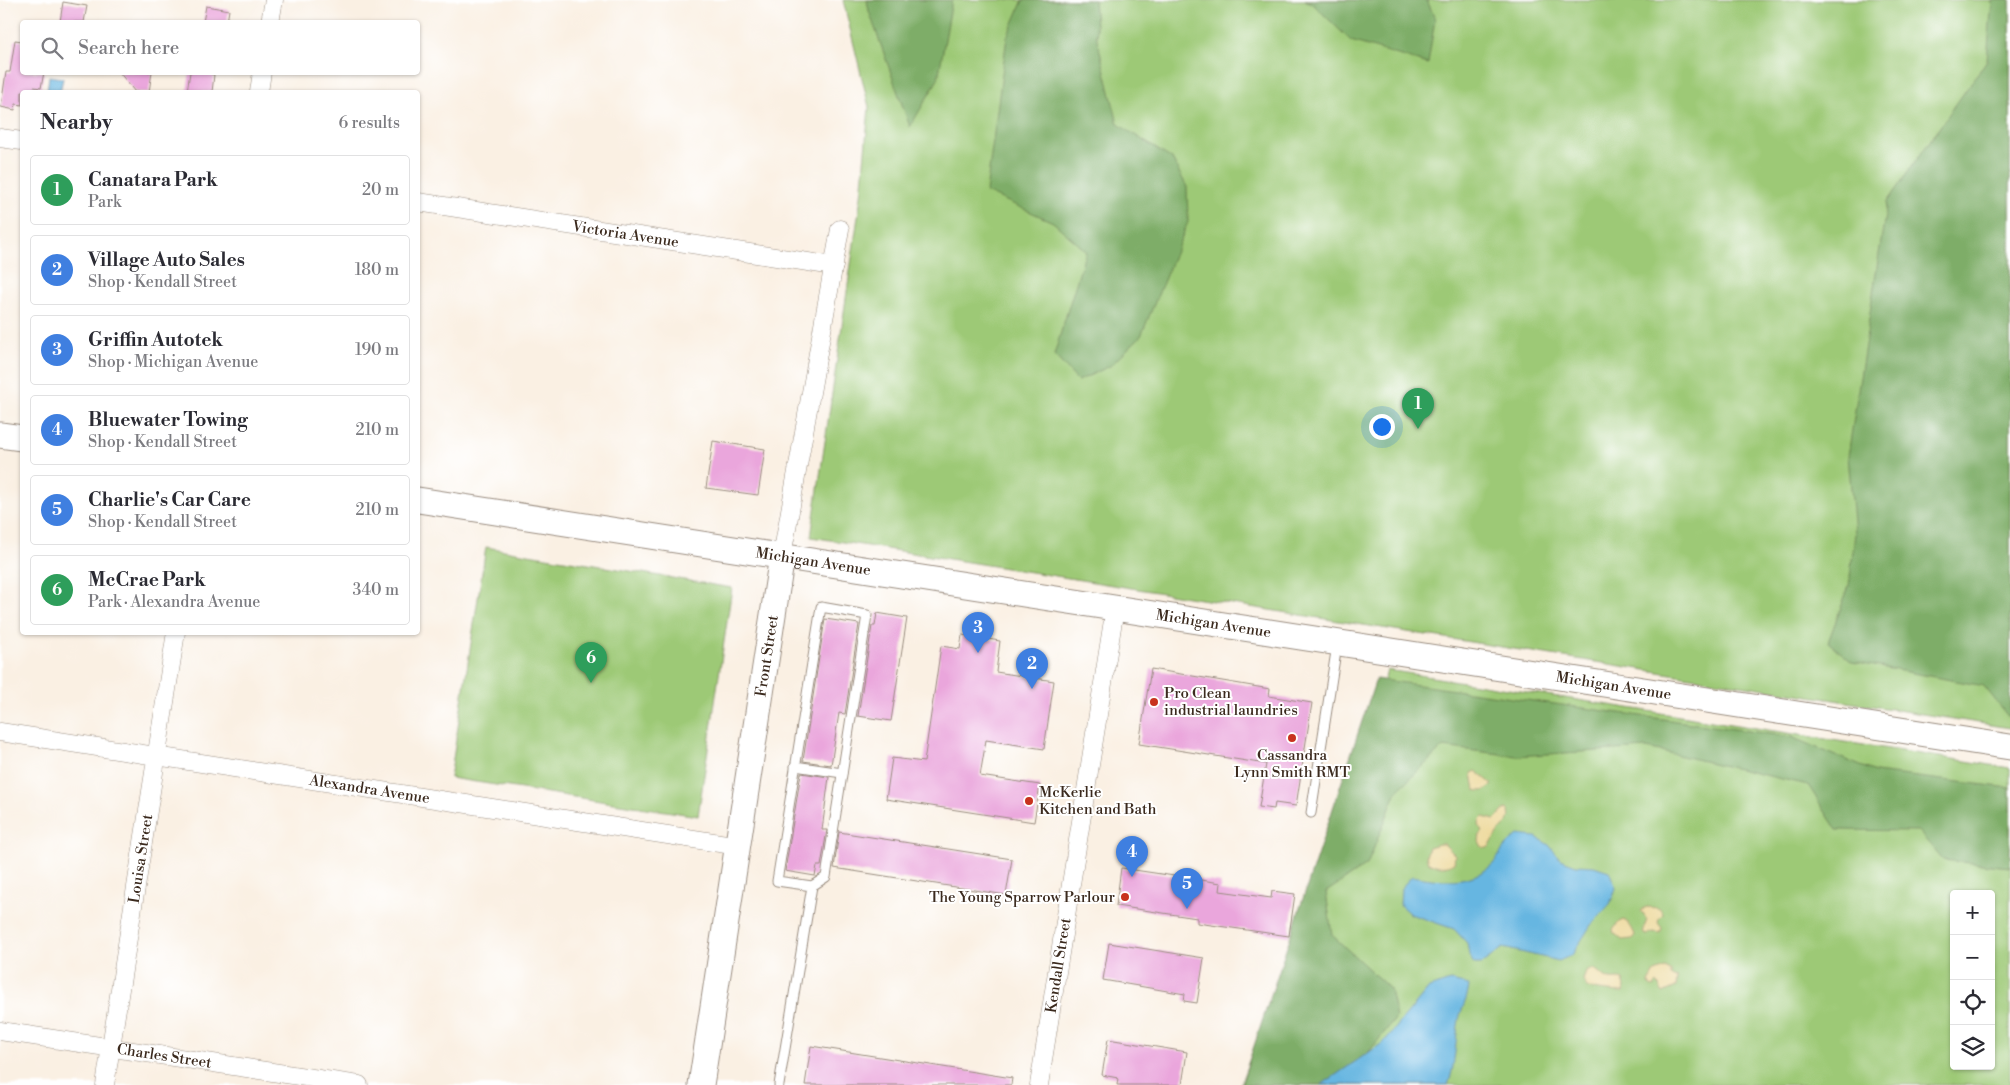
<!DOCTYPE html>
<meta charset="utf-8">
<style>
body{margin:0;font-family:"Libre Bodoni",serif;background:#f7f7f7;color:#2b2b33}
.controls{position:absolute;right:15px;bottom:15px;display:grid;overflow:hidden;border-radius:5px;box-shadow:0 1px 4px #0004}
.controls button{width:45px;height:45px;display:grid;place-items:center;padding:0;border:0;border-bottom:1px solid #e1e1e2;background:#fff;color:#2b2b33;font:25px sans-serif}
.you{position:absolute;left:1381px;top:426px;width:18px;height:18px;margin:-12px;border:4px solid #fff;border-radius:50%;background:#1a73e8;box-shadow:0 0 0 8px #1a73e833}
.badge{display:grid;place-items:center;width:32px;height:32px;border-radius:50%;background:#c8321e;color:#fff;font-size:16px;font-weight:700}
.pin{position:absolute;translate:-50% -41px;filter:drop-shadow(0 1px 2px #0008)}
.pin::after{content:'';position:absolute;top:26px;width:18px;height:15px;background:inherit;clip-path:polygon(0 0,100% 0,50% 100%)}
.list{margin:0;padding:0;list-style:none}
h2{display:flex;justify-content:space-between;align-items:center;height:65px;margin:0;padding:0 20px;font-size:21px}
h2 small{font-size:16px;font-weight:400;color:#7c7c81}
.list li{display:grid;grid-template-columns:32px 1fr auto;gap:15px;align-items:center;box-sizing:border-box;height:70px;margin:0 10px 10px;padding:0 10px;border:1px solid #e1e1e2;border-radius:5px}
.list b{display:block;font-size:19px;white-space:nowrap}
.list p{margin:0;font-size:16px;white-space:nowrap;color:#7c7c81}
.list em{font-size:16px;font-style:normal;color:#7c7c81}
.icon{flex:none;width:28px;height:28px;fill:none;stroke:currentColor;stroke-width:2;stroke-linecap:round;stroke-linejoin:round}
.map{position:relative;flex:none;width:2010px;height:1085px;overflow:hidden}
.search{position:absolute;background:#fff;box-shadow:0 1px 4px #0004;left:20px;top:20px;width:400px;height:55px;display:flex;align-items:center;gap:12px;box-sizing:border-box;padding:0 18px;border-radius:5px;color:#7c7c81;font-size:19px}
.panel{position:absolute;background:#fff;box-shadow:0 1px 4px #0004;left:20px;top:90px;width:400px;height:545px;border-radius:5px}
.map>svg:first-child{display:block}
.green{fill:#9dc976;stroke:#6c7a4a;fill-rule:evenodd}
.forest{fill:#7ead67;stroke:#5c6c42}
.sand{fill:#eeda9e;stroke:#94825e}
.water{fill:#66b6e1;stroke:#507080}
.building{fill:#eaa6dc}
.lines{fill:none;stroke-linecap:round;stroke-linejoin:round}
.lane-casing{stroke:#9a8d80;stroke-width:11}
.street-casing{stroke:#9a8d80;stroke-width:19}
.secondary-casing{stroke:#9a8d80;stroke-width:27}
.lane{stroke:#fff;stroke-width:9}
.street{stroke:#fff;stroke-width:18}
.secondary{stroke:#fff;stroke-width:25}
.poi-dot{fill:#c8321e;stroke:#fff;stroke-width:2}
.labels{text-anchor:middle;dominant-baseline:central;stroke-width:4;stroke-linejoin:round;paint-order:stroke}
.street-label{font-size:15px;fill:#3b2a1e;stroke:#fff}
.poi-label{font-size:15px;fill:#3b2a1e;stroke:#fff;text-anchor:start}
</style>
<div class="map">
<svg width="2010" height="1085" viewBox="0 0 2010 1085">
<rect width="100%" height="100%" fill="#fff"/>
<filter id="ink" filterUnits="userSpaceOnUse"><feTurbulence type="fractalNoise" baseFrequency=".02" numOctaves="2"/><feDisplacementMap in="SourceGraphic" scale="10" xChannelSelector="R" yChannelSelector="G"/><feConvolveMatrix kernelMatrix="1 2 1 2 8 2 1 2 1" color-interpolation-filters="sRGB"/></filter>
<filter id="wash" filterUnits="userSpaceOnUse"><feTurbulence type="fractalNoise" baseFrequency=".0096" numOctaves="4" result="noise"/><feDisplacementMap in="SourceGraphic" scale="20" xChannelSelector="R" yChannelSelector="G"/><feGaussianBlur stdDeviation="1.12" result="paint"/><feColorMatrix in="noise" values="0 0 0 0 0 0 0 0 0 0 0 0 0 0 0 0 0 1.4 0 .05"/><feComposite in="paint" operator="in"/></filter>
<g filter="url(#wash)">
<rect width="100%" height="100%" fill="#faf0e3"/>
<g class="green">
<polygon points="843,0 2010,0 2010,728 811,537 861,196 869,107"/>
<polygon points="486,547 732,588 698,816 450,778"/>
<path d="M1387,670L2010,768V1085H1240L1375,721ZM1954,894H1991V1066H1954Z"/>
</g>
<g class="forest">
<polygon points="867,0 952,0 938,79 910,127 869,11"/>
<polygon points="1023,0 1094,0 1097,39 1118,124 1172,159 1187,187 1188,222 1141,336 1110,366 1078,381 1054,355 1086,251 1053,222 986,192 1007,37"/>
<polygon points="1305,0 1427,0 1435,19 1428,64 1351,41 1313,4"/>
<polygon points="1992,0 2010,0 2010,719 1984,686 1852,662 1828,642 1849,586 1855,533 1848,456 1887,202 1987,60"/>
<polygon points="1376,679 1791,737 1875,772 2010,788 2010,867 1943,860 1918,831 1837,830 1808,785 1647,748 1516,756 1443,747 1397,791 1367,865 1326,892 1332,935 1390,989 1396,1018 1342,1085 1241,1085"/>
</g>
<g class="sand">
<path d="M1476,771L1491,783V786C1486,791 1482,792 1475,790L1472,773Z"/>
<path d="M1507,809C1515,820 1503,826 1497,834C1494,838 1492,844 1488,848L1482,847L1479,841L1480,835L1483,832L1479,825L1480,820L1483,817L1495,820L1504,810Z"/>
<path d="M1439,844H1444L1455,855L1454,863C1445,869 1437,866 1428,862L1426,856L1429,847Z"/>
<path d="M1646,907C1653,908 1662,906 1663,915L1659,919L1658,923L1662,928L1660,933L1653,932L1647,935L1644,934L1643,930L1647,920L1641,911Z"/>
<path d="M1623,920C1629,922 1633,930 1635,935L1632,939L1622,940L1614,933L1613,930L1619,922Z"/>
<polygon points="1665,968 1671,971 1671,976 1677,978 1676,987 1663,993 1657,983 1653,987 1650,986 1649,982 1655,972"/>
<path d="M1592,969C1600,970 1602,978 1610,979C1615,980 1618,978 1623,980L1625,987L1623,992C1618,992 1590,990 1587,987C1585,985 1584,982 1583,980L1586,972Z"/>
</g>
<g class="water">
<polygon points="49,76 63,78 60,92 47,92"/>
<path d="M1518,835L1536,837L1549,845L1560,859L1576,865L1594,866L1609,871L1616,888L1610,904L1591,925L1572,955L1559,961L1503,948L1481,964H1474L1469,955L1467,943L1454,929L1410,914L1400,905L1401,888L1412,876C1439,881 1471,885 1493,864C1497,860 1500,853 1504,848C1508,844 1513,839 1518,835Z"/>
<path d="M1450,981L1469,985C1468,999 1462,1007 1459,1019C1455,1041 1456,1064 1448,1085H1321L1384,1042L1429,988Z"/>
</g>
<g id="blocks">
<g class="building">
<polygon points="63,2 87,6 84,22 60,22"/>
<polygon points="206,6 229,10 227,22 203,22"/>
<polygon points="15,40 22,41 22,72 44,72 41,88 34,87 33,92 22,92 22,105 16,104 15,110 1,107 6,72 10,72"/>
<polygon points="119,72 152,72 149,92 135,92"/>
<polygon points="190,72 211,72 211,74 214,75 212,92 187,92"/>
<polygon points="713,441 765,449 758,495 706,488"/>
<polygon points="877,613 907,618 891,721 858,716 872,626 875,626"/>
<polygon points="825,619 859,624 845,714 839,713 831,765 803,761"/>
<polygon points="962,635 1000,641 996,672 1054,681 1044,749 986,740 980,776 1040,785 1034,822 886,799 892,758 924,762 941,646 960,649"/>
<polygon points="1151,669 1270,689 1269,696 1312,703 1296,806 1275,803 1274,809 1259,807 1266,764 1139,744"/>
<polygon points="801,773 829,777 822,830 827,830 821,866 817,866 815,876 785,871"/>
<polygon points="839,832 1012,859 1006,895 834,868"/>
<polygon points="1121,868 1221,883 1220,891 1271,898 1272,891 1295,894 1289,936 1197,923 1197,918 1116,906"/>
<polygon points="1109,943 1204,958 1197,1003 1184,1001 1185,994 1103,980"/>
<polygon points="1108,1039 1187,1052 1182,1085 1117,1085 1118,1078 1102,1075"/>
<polygon points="811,1046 1012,1078 1011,1085 805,1085"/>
</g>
</g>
</g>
<g filter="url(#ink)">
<use href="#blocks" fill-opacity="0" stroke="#9a8d80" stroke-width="1"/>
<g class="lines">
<defs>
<g id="lane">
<polyline points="795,766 842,773"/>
<polyline points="1311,813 1337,645"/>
<polyline points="779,1085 812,886 826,877 867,615 821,607 777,881 812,886"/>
</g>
<g id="street">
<polyline points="270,22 274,0"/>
<polyline points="259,92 262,72"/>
<polyline points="0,138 22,141"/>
<path id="s1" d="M418,202L834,266"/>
<polyline points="782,556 840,229"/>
<path id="s2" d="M0,732L739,846"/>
<path id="s3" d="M0,1031L359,1085"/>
<path id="s4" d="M105,1085L176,632"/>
<path id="s5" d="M1039,1085L1115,608"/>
</g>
<g id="secondary">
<polyline points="0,435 22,438"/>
<path id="s6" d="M418,500L2010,747"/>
<path id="s7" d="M701,1085L782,556"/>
</g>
</defs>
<use href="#lane" class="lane-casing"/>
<use href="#street" class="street-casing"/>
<use href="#secondary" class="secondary-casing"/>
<use href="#lane" class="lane"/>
<use href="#street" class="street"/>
<use href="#secondary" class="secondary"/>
</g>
</g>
<g class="poi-dot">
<circle cx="1154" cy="702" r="5"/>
<circle cx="1292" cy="738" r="5"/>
<circle cx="1029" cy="801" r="5"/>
<circle cx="1125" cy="897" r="5"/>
</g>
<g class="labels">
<g class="street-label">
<text stroke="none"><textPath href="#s1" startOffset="210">Victoria Avenue</textPath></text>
<text stroke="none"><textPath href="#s6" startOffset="400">Michigan Avenue</textPath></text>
<text stroke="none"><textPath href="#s6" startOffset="805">Michigan Avenue</textPath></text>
<text stroke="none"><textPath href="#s7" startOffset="434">Front Street</textPath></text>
<text stroke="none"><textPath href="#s6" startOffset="1210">Michigan Avenue</textPath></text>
<text stroke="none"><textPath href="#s2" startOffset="374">Alexandra Avenue</textPath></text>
<text stroke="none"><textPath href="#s4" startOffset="229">Louisa Street</textPath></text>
<text stroke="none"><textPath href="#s5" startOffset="121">Kendall Street</textPath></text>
<text stroke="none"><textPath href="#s3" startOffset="166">Charles Street</textPath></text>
</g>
<g class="poi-label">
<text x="1164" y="693">Pro Clean<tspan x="1164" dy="17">industrial laundries</tspan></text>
<text x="1292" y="755" text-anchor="middle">Cassandra<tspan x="1292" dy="17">Lynn Smith RMT</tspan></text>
<text x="1039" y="792">McKerlie<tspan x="1039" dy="17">Kitchen and Bath</tspan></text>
<text x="1115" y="897" text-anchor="end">The Young Sparrow Parlour</text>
</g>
</g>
</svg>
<div class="controls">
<button>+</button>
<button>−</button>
<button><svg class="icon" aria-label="locate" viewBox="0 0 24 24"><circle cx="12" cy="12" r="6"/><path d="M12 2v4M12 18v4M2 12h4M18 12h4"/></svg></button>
<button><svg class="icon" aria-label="layers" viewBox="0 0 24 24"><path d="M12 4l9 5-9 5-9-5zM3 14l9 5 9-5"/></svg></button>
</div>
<div class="you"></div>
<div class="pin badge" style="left:1418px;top:429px;background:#2e9e5b">1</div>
<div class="pin badge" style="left:1032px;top:689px;background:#3f7fe0">2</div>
<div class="pin badge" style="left:978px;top:653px;background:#3f7fe0">3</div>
<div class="pin badge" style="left:1132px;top:877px;background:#3f7fe0">4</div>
<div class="pin badge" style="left:1187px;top:909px;background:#3f7fe0">5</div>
<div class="pin badge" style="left:591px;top:683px;background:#2e9e5b">6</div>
<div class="search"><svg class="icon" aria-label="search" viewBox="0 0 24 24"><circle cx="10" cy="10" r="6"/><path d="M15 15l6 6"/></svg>Search here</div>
<section class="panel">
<h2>Nearby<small>6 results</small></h2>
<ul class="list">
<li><span class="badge" style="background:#2e9e5b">1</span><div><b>Canatara Park</b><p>Park</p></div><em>20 m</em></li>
<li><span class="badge" style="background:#3f7fe0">2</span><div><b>Village Auto Sales</b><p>Shop · Kendall Street</p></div><em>180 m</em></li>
<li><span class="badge" style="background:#3f7fe0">3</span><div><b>Griffin Autotek</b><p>Shop · Michigan Avenue</p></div><em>190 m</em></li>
<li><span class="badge" style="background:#3f7fe0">4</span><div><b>Bluewater Towing</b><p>Shop · Kendall Street</p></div><em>210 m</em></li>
<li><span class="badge" style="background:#3f7fe0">5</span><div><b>Charlie's Car Care</b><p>Shop · Kendall Street</p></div><em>210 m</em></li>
<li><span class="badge" style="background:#2e9e5b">6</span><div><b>McCrae Park</b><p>Park · Alexandra Avenue</p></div><em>340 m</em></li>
</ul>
</section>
</div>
